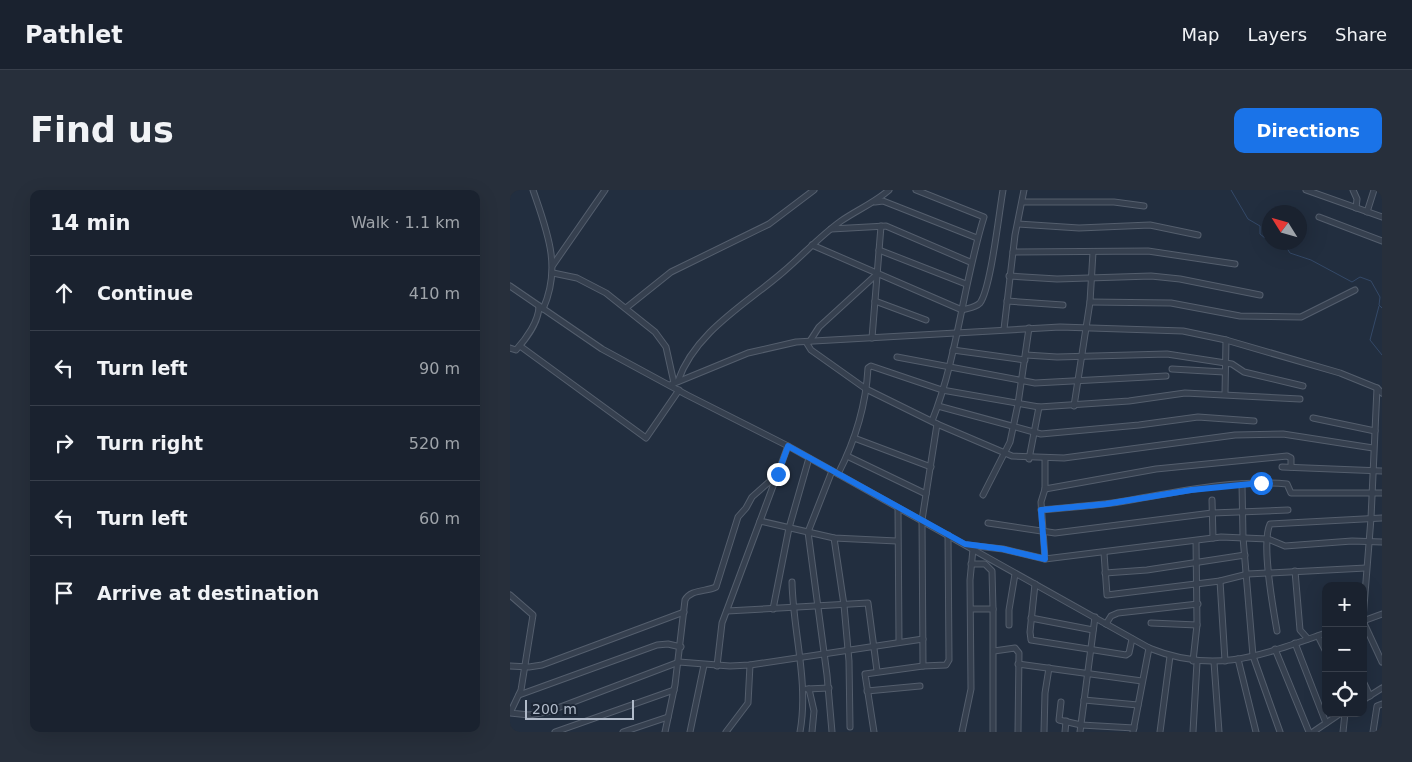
<!DOCTYPE html>
<meta charset="utf-8">
<style>
body{margin:0;font-family:"DejaVu Sans",sans-serif;background:#272f3b;color:#f1f3f6}
.controls{position:absolute;right:15px;bottom:15px;display:grid;overflow:hidden;border-radius:10px;box-shadow:0 5px 20px #0002}
.controls button{width:45px;height:45px;display:grid;place-items:center;padding:0;border:0;border-bottom:1px solid #383f4b;background:#1a222f;color:#f1f3f6;font:25px sans-serif}
.compass{position:absolute;left:752px;top:15px;width:45px;height:45px;border-radius:50%;background:#1a222f;box-shadow:0 5px 20px #0002;rotate:307deg}
.scale{position:absolute;left:15px;bottom:12px;width:109px;box-sizing:border-box;padding-left:5px;border:2px solid #b1bbca;border-top:0;font-size:14px;line-height:18px;white-space:nowrap;color:#b1bbca;-webkit-text-stroke:4px #1b2534;paint-order:stroke}
.stop{position:absolute;width:15px;height:15px;margin:-11px;border:4px solid #1a73e8;border-radius:50%;background:#fff}
.stop.end{background:#1a73e8;border-color:#fff;box-shadow:0 1px 5px #0008}
.list{margin:0;padding:0;list-style:none}
h2{display:flex;justify-content:space-between;align-items:center;height:65px;margin:0;padding:0 20px;font-size:21px}
h2 small{font-size:16px;font-weight:400;color:#9fa4aa}
.list li{display:grid;grid-template-columns:32px 1fr auto;gap:15px;align-items:center;box-sizing:border-box;height:75px;padding:0 20px;border-top:1px solid #383f4b}
.list b{display:block;font-size:19px;white-space:nowrap}
.list em{font-size:16px;font-style:normal;color:#9fa4aa}
.icon{flex:none;width:28px;height:28px;fill:none;stroke:currentColor;stroke-width:2;stroke-linecap:round;stroke-linejoin:round}
.map{position:relative;flex:none;width:872px;height:542px;overflow:hidden;border-radius:10px}
header{display:flex;align-items:center;gap:30px;box-sizing:border-box;height:70px;padding:0 25px;background:#1a222f;border-bottom:1px solid #383f4b}
header strong{font-size:24px}
nav{display:flex;gap:28px;margin-inline-start:auto;font-size:18px}
.intro{display:flex;align-items:center;justify-content:space-between;box-sizing:border-box;height:120px;padding:0 30px}
h1{margin:0;font-size:35px}
.button{padding:12px 22px;border-radius:10px;background:#1a73e8;color:#fff;font-size:18px;font-weight:700}
main{display:flex;gap:30px;padding:0 30px}
aside{flex:1;background:#1a222f;border-radius:10px;box-shadow:0 5px 20px #0002}
.map>svg:first-child{display:block}
.lines{fill:none;stroke-linecap:round;stroke-linejoin:round}
.stream{stroke:#344968;stroke-width:1}
.minor-casing{stroke:#545e6d;stroke-width:7}
.minor{stroke:#36404f;stroke-width:5}
.route{stroke:#1a73e8;stroke-width:6}
</style>
<header>
<strong>Pathlet</strong>
<nav><a>Map</a><a>Layers</a><a>Share</a></nav>
</header>
<div class="intro"><h1>Find us</h1><a class="button">Directions</a></div>
<main>
<aside>
<h2>14 min<small>Walk · 1.1 km</small></h2>
<ul class="list">
<li><svg class="icon" aria-label="ahead" viewBox="0 0 24 24"><path d="M12 20V5M6 11l6-6 6 6"/></svg><div><b>Continue</b></div><em>410 m</em></li>
<li><svg class="icon" aria-label="left" viewBox="0 0 24 24"><path d="M17 20v-9H6M10 6l-5 5 5 5"/></svg><div><b>Turn left</b></div><em>90 m</em></li>
<li><svg class="icon" aria-label="right" viewBox="0 0 24 24"><path d="M7 20v-9h11M14 6l5 5-5 5"/></svg><div><b>Turn right</b></div><em>520 m</em></li>
<li><svg class="icon" aria-label="left" viewBox="0 0 24 24"><path d="M17 20v-9H6M10 6l-5 5 5 5"/></svg><div><b>Turn left</b></div><em>60 m</em></li>
<li><svg class="icon" aria-label="arrive" viewBox="0 0 24 24"><path d="M6 21V4h12l-3 4 3 4H6"/></svg><div><b>Arrive at destination</b></div></li>
</ul>
</aside>
<div class="map">
<svg width="872" height="542" viewBox="0 0 872 542">
<rect width="100%" height="100%" fill="#222e3f"/>
<g class="lines">
<g class="stream">
<polyline points="721,0 738,29 750,36 750,44 760,52"/>
<polyline points="773,52 780,63 801,70 842,92 850,87 861,91 870,107 869,115 872,118"/>
<polyline points="869,116 860,150 872,165"/>
</g>
<defs>
<g id="minor">
<path d="M23,0C37,41 52,77 33,119"/>
<path d="M406,0L474,27C453,94 448,166 422,231"/>
<polyline points="796,0 872,27"/>
<polyline points="843,0 847,9 846,18"/>
<polyline points="365,12 373,11 467,48"/>
<polyline points="513,12 604,12 634,16"/>
<polyline points="857,22 864,0"/>
<polyline points="809,27 872,51"/>
<polyline points="508,34 569,38 640,35 688,45"/>
<polyline points="321,39 376,36 460,72"/>
<path d="M302,55L452,120C458,118 465,118 470,113C481,98 489,22 493,0"/>
<polyline points="369,60 456,94"/>
<polyline points="503,62 638,61 725,74"/>
<polyline points="43,75 95,0"/>
<polyline points="43,83 67,88 96,103 145,142 156,157 164,193"/>
<polyline points="499,86 547,89 641,86 670,89 750,105"/>
<path d="M0,96L92,159L177,205L278,256L639,458C705,485 752,465 816,443"/>
<polyline points="365,111 416,130"/>
<polyline points="497,111 553,115"/>
<polyline points="580,112 661,113 730,126 791,127 845,100"/>
<polyline points="116,118 161,82 259,34 304,0"/>
<polyline points="494,139 505,45 514,0"/>
<polyline points="362,148 371,36"/>
<polyline points="300,151 309,137 367,84"/>
<polyline points="296,152 301,160 356,199 427,234 502,266 554,268 725,245 773,244 863,258"/>
<polyline points="10,156 136,248 169,200"/>
<path d="M0,158L6,160C16,149 29,131 29,116"/>
<polyline points="443,160 515,170"/>
<polyline points="516,165 547,167 657,164 722,174 734,182 793,196"/>
<polyline points="387,167 525,193 656,186"/>
<polyline points="662,179 714,182"/>
<path d="M168,191C185,142 236,114 273,82C293,65 310,46 331,31C347,20 364,13 379,0"/>
<polyline points="160,195 238,163 286,152 550,137 673,141 716,150 830,183 867,198 872,203"/>
<polyline points="715,203 716,150"/>
<polyline points="428,216 531,244 629,235 688,227 744,231"/>
<polyline points="564,216 580,112 583,62"/>
<polyline points="803,228 865,241"/>
<polyline points="344,248 421,277"/>
<polyline points="337,266 416,304"/>
<polyline points="519,269 529,217"/>
<polyline points="535,269 535,299 531,312 535,369"/>
<polyline points="772,277 872,281"/>
<path d="M328,284C345,251 356,215 358,178L361,176L432,200L529,217L619,211L675,203L790,209"/>
<polyline points="732,294 733,347 743,466 770,542"/>
<polyline points="535,299 646,279 777,266 781,268 781,277"/>
<polyline points="473,305 500,252 508,214 519,138"/>
<polyline points="702,310 703,348"/>
<polyline points="388,318 389,452"/>
<path d="M531,320C559,317 587,316 615,311C667,302 724,289 777,294L781,303H872"/>
<polyline points="250,331 324,348 387,351"/>
<polyline points="478,333 545,343 702,323 778,320"/>
<polyline points="324,348 334,415 339,471 340,537"/>
<polyline points="457,355 493,359 535,369 711,347 758,349 775,356 842,351 872,352"/>
<polyline points="594,363 597,405 710,391 738,384 856,378"/>
<polyline points="461,374 475,374 482,381 483,419"/>
<polyline points="785,381 790,440 798,449"/>
<polyline points="595,383 637,380 735,365"/>
<polyline points="710,391 715,471"/>
<path d="M282,392C283,442 299,492 290,542"/>
<polyline points="525,394 520,442 521,450 616,465 619,463 622,449"/>
<polyline points="0,405 23,425 11,500 0,523 19,525 37,522 169,472 220,476 240,475 413,449"/>
<polyline points="263,419 279,338 299,268"/>
<polyline points="461,419 483,419 483,542"/>
<polyline points="217,421 358,413 367,481"/>
<polyline points="521,428 583,440"/>
<polyline points="853,429 861,328 867,198"/>
<polyline points="853,431 872,472"/>
<polyline points="853,431 872,424"/>
<polyline points="641,433 687,435"/>
<polyline points="596,434 601,426 608,423 688,414"/>
<polyline points="499,435 499,420 505,384"/>
<path d="M767,441C763,418 751,353 760,334L872,328"/>
<polyline points="808,446 816,462"/>
<polyline points="785,453 816,533"/>
<polyline points="765,459 799,542"/>
<polyline points="484,461 505,458 509,463 508,542"/>
<polyline points="728,469 746,542"/>
<polyline points="683,471 687,435 686,351"/>
<polyline points="704,472 709,542"/>
<polyline points="508,474 632,491"/>
<polyline points="0,476 19,477 32,475 174,422"/>
<polyline points="207,476 212,433 278,256"/>
<polyline points="413,476 412,330 427,234"/>
<polyline points="853,491 860,506"/>
<polyline points="297,499 319,498"/>
<polyline points="299,499 304,521 302,542"/>
<polyline points="357,501 410,496"/>
<polyline points="9,505 147,455 158,454 171,457"/>
<polyline points="574,510 628,515"/>
<polyline points="853,510 872,498"/>
<polyline points="551,512 549,530 571,535 624,538"/>
<polyline points="45,542 164,500"/>
<polyline points="113,542 158,527"/>
<path d="M155,542L165,495L175,410C181,399 196,402 206,397L228,327L236,318L242,307L268,284"/>
<polyline points="180,542 194,475"/>
<polyline points="216,542 238,513 240,475"/>
<polyline points="322,542 317,485 298,342 322,281"/>
<polyline points="364,542 355,484 413,476 436,475 439,470 438,345"/>
<polyline points="452,542 461,499 460,390 463,359"/>
<polyline points="534,542 535,503 539,478"/>
<polyline points="555,542 556,531"/>
<polyline points="570,542 585,427"/>
<polyline points="623,542 639,458"/>
<polyline points="650,542 660,466"/>
<polyline points="683,542 687,472"/>
<polyline points="803,542 831,523"/>
<polyline points="833,542 835,523"/>
<polyline points="863,542 867,516 872,514"/>
</g>
</defs>
<use href="#minor" class="minor-casing"/>
<use href="#minor" class="minor"/>
</g>
<g class="lines">
<polyline class="route" points="268,284 278,256 455,354 493,359 535,369 531,320 596,314 681,300 751,293"/>
</g>
</svg>
<div class="controls">
<button>+</button>
<button>−</button>
<button><svg class="icon" aria-label="locate" viewBox="0 0 24 24"><circle cx="12" cy="12" r="6"/><path d="M12 2v4M12 18v4M2 12h4M18 12h4"/></svg></button>
</div>
<svg class="compass" viewBox="-18 -18 36 36"><path d="M0-13l5 13h-10z" fill="#e53935"/><path d="M0 13l5-13h-10z" fill="#9fa4aa"/></svg>
<div class="scale">200 m</div>
<div class="stop" style="left:751px;top:293px"></div>
<div class="stop end" style="left:268px;top:284px"></div>
</div>
</main>
